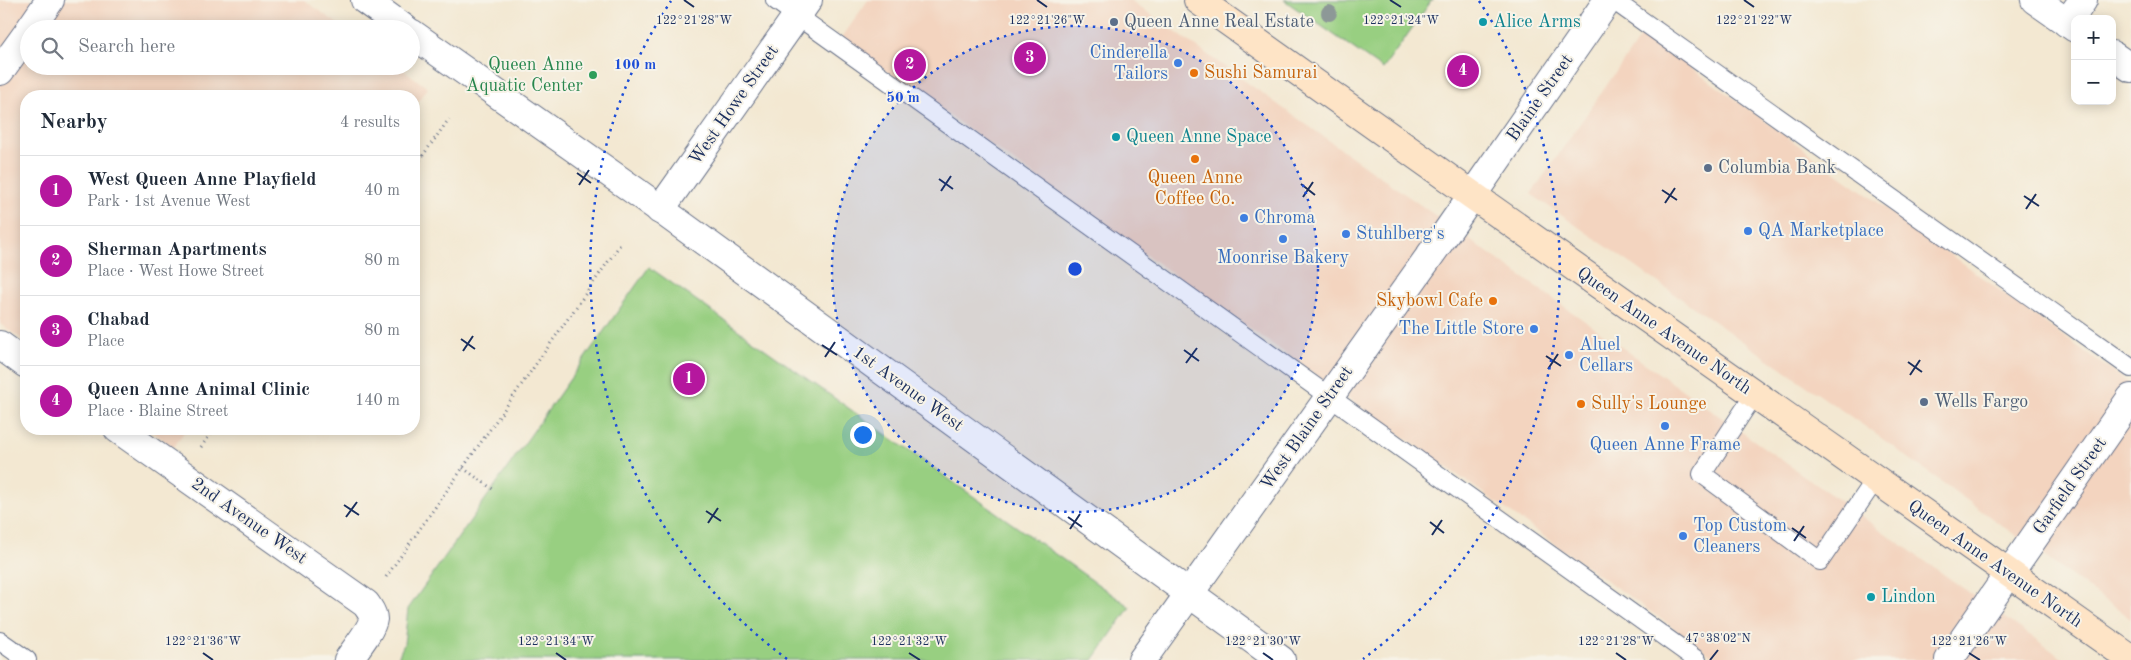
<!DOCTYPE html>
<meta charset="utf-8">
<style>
body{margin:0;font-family:"Old Standard TT",serif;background:#f2f2f3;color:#1f2937}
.controls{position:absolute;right:15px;top:15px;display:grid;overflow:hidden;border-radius:10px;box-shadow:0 2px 12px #0003}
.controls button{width:45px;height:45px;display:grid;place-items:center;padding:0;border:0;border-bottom:1px solid #e0e1e3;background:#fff;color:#1f2937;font:25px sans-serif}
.you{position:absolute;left:862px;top:434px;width:18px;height:18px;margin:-12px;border:4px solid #fff;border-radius:50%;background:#1a73e8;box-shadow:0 0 0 8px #1a73e833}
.badge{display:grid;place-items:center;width:32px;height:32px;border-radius:50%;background:#b5179e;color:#fff;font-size:16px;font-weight:700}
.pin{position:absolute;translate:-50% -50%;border:2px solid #fff;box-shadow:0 1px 5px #0006}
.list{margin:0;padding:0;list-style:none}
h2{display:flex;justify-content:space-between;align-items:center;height:65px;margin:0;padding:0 20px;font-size:21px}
h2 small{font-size:16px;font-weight:400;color:#747a83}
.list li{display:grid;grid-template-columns:32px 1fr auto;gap:15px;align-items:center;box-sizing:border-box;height:70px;padding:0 20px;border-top:1px solid #e0e1e3}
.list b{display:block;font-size:19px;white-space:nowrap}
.list p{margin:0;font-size:16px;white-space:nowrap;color:#747a83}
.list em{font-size:16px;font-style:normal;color:#747a83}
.icon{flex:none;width:28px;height:28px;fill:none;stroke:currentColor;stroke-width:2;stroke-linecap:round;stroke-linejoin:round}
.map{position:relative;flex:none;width:2131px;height:660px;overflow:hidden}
.search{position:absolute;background:#fff;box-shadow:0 2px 12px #0003;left:20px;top:20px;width:400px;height:55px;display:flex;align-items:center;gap:12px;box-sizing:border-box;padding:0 18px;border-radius:28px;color:#747a83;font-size:19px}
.panel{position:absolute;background:#fff;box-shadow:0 2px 12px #0003;left:20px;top:90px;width:400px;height:345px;border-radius:20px}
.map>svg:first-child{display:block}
.built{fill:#f3d4bf}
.green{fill:#98cf81;stroke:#5a7f70}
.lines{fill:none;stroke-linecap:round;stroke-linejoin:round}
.lane-casing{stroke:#677087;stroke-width:20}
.street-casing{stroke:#677087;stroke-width:30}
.secondary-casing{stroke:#677087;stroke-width:30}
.path{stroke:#677087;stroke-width:3;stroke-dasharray:1 4;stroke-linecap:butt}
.lane{stroke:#fff;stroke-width:18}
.street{stroke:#fff;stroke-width:28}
.secondary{stroke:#fee4c6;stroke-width:28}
.tree{fill:#8d9897}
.ticks{fill:none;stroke:#1b2f5e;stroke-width:2}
.ring{fill:none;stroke:#1d4ed8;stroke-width:2.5;stroke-dasharray:2.5 5}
.service-dot{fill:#5c6f8a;stroke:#f7f3e8;stroke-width:2}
.culture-dot{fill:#0f9aa8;stroke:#f7f3e8;stroke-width:2}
.shop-dot{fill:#3f7fe0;stroke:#f7f3e8;stroke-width:2}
.food-dot{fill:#e8710a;stroke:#f7f3e8;stroke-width:2}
.leisure-dot{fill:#2e9e5b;stroke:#f7f3e8;stroke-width:2}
.labels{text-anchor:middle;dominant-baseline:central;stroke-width:4;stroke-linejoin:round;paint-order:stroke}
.service-label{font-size:18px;fill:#4e5e75;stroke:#f7f3e8;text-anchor:start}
.culture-label{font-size:18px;fill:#0d838f;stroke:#f7f3e8;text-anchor:start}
.shop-label{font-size:18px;fill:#366cbe;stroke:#f7f3e8;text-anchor:start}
.leisure-label{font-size:18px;fill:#27864d;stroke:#f7f3e8;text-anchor:end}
.food-label{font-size:18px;fill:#c56008;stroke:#f7f3e8;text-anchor:start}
.street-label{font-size:18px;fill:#1b2f5e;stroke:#f7f3e8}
.ticks-label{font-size:12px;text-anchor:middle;fill:#1b2f5e;stroke:#f7f3e8;stroke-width:4;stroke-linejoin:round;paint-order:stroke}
.centre{fill:#1d4ed8;stroke:#f7f3e8;stroke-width:2.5}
.ring-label{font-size:15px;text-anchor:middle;font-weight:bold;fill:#1d4ed8;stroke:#f7f3e8;stroke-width:4;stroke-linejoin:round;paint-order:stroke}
</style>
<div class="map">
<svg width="2131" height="660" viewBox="0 0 2131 660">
<rect width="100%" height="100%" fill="#f7f3e8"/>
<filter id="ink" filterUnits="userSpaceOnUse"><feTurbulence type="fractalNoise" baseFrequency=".02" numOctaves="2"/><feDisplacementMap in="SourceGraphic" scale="10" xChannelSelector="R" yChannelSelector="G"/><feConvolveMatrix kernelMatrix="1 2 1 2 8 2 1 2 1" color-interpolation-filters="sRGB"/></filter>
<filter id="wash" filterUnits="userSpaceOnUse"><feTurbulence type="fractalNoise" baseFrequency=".0096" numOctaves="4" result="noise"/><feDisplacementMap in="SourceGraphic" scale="20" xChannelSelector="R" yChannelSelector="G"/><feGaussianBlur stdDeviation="1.12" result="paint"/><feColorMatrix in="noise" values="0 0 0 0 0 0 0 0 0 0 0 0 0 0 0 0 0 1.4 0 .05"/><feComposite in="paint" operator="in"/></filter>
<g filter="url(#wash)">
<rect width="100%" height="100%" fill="#f3e8d2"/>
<g class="built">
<polygon points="0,0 304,0 345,29 29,29 29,66 398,66 428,88 414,107 414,96 26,96 26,342 0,324"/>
<polygon points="868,0 1130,0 2065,660 1719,660 841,39"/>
<polygon points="1643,33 2131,385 2131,619 1870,430 1531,194"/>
<polygon points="148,429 186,429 174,447"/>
</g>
<g class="green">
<polygon points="1284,0 1432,0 1383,69"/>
<polygon points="649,267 1130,607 1093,660 397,660 404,644 408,609"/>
</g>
</g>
<g filter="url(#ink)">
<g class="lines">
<defs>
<g id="lane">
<polyline points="775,0 1697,660"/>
<polyline points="1613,0 2131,368"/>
<polyline points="1754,395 1702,474 1820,561 1875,480"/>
<polyline points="0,641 27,660"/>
</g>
<g id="street">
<polyline points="365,0 405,29"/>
<polyline points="2035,0 2075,28"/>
<polyline points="2067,23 2083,0"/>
<polyline points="30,29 50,0"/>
<polyline points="411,33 635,191 1281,660"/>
<polyline points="2112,55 2131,68"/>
<polyline points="0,71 29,31"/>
<polyline points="660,210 808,0"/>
<polyline points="0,345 26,364"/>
<path d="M118,429L366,604C369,609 373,613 373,619C372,629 354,651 348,660"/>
<polyline points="1142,660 1446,233 1608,0"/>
<polyline points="1949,660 2131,398"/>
</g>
<polyline id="secondary" points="1198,0 1472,195 2131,659"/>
</defs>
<use href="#lane" class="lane-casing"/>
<use href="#street" class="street-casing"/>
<use href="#secondary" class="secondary-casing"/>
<g class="path">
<polyline points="414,168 449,119"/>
<polyline points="201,447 214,429"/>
<polyline points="463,468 494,490"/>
<polyline points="386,577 622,242"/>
</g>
<use href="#lane" class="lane"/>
<use href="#street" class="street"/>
<use href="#secondary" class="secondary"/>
</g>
<circle class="tree" cx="1329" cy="13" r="8"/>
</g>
<path class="ticks" d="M684,0L694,7M1037,0L1047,7M1390,0L1401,7M1744,0L1754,7M577,173L591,183M939,179L953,189M1301,184L1315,195M579,185L589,170M1662,190L1677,200M941,191L951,176M2024,196L2039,206M1303,197L1313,182M1665,203L1675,188M2026,209L2036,194M461,339L475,349M822,345L837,355M1184,350L1199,361M463,351L473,336M1546,356L1561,366M825,357L835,342M1908,362L1922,372M1186,363L1197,348M1548,369L1558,354M1910,375L1920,360M344,505L359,515M706,511L721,521M346,517L357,502M1068,517L1082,527M1430,522L1444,533M708,523L718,508M1792,528L1806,538M1070,529L1080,514M1432,535L1442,520M1794,541L1804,526M203,653L213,660M556,653L566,660M909,653L920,660M1263,653L1273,660M1616,653L1626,660M1969,653L1980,660M1710,660L1718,650"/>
<circle cx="1075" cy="269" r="243" fill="#1d4ed8" fill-opacity=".12"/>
<g class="ring">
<circle cx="1075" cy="269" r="243"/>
<path d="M787 659A485 485 0 0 1 671 1M1479 1A485 485 0 0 1 1363 659"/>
</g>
<g class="service-dot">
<circle cx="1114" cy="22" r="5"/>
<circle cx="1708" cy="168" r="5"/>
<circle cx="1924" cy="402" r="5"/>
</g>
<g class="culture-dot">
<circle cx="1483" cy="22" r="5"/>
<circle cx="1116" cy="137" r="5"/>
<circle cx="1871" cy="597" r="5"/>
</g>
<g class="shop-dot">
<circle cx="1178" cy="63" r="5"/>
<circle cx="1244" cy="218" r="5"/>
<circle cx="1748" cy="231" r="5"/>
<circle cx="1346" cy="234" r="5"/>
<circle cx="1283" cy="239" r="5"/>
<circle cx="1534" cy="329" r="5"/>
<circle cx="1569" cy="355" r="5"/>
<circle cx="1665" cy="426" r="5"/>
<circle cx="1683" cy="536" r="5"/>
</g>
<g class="food-dot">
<circle cx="1194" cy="73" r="5"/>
<circle cx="1195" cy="159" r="5"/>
<circle cx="1493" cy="301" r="5"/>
<circle cx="1581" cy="404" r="5"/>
</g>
<circle class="leisure-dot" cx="593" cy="75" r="5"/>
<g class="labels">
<g class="service-label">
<text x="1124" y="22">Queen Anne Real Estate</text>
<text x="1718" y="168">Columbia Bank</text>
<text x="1934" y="402">Wells Fargo</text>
</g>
<g class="culture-label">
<text x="1493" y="22">Alice Arms</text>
<text x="1126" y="137">Queen Anne Space</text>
<text x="1881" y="597">Lindon</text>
</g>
<g class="shop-label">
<text x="1168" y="53" text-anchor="end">Cinderella<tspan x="1168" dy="21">Tailors</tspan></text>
<text x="1254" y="218">Chroma</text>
<text x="1758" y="231">QA Marketplace</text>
<text x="1356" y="234">Stuhlberg's</text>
<text x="1283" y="258" text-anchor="middle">Moonrise Bakery</text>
<text x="1524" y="329" text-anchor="end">The Little Store</text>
<text x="1579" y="345">Aluel<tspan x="1579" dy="21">Cellars</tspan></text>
<text x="1665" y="445" text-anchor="middle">Queen Anne Frame</text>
<text x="1693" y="526">Top Custom<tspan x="1693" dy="21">Cleaners</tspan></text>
</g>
<g class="leisure-label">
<text x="583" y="65">Queen Anne<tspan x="583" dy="21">Aquatic Center</tspan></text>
</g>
<g class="food-label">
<text x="1204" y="73">Sushi Samurai</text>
<text x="1195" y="178" text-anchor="middle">Queen Anne<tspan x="1195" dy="21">Coffee Co.</tspan></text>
<text x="1483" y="301" text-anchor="end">Skybowl Cafe</text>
<text x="1591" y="404">Sully's Lounge</text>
</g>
<g class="street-label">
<text transform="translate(1540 98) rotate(-55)">Blaine Street</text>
<text transform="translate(734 105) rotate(-55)">West Howe Street</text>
<text transform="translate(1664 331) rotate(35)">Queen Anne Avenue North</text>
<text transform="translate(908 389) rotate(36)">1st Avenue West</text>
<text transform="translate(1307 428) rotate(-55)">West Blaine Street</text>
<text transform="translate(2070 486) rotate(-55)">Garfield Street</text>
<text transform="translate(249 521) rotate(35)">2nd Avenue West</text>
<text transform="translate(1995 564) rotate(35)">Queen Anne Avenue North</text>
</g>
</g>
<g class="ticks-label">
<text x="1047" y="24">122°21'26"W</text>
<text x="1401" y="24">122°21'24"W</text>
<text x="1754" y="24">122°21'22"W</text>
<text x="694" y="24">122°21'28"W</text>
<text x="1718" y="642">47°38'02"N</text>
<text x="203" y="645">122°21'36"W</text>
<text x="556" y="645">122°21'34"W</text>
<text x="909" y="645">122°21'32"W</text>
<text x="1263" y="645">122°21'30"W</text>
<text x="1616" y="645">122°21'28"W</text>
<text x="1969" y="645">122°21'26"W</text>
</g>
<circle cx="1075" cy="269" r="8" class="centre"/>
<g class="ring-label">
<text x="635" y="69">100 m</text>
<text x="903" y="102">50 m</text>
</g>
</svg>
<div class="controls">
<button>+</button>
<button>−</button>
</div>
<div class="you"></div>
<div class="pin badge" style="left:689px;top:379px">1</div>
<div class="pin badge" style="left:910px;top:65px">2</div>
<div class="pin badge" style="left:1030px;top:58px">3</div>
<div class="pin badge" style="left:1463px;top:71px">4</div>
<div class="search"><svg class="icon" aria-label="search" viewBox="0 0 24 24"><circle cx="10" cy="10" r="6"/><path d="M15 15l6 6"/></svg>Search here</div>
<section class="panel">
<h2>Nearby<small>4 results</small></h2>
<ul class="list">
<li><span class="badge">1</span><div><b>West Queen Anne Playfield</b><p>Park · 1st Avenue West</p></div><em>40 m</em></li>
<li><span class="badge">2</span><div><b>Sherman Apartments</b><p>Place · West Howe Street</p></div><em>80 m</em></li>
<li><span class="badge">3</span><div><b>Chabad</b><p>Place</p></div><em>80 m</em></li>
<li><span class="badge">4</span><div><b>Queen Anne Animal Clinic</b><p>Place · Blaine Street</p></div><em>140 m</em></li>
</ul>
</section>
</div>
